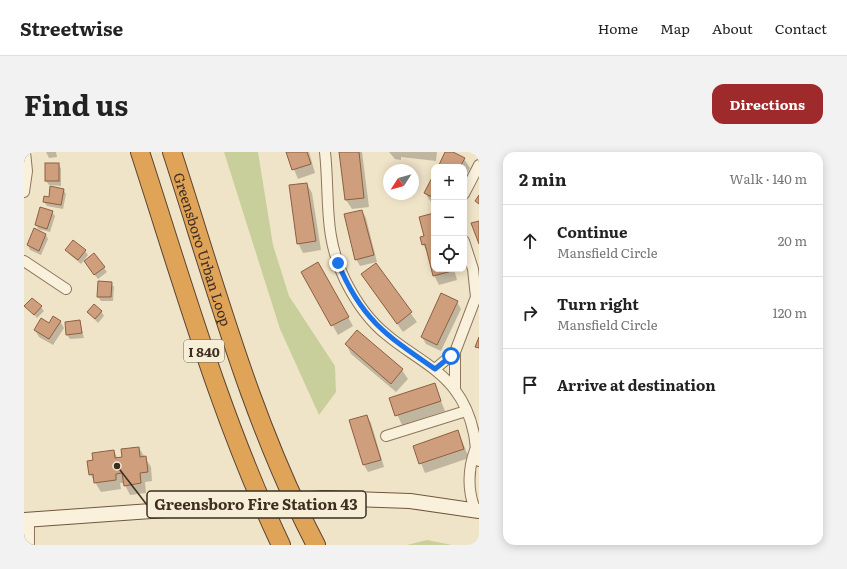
<!DOCTYPE html>
<meta charset="utf-8">
<style>
body{margin:0;font-family:Literata,serif;background:#f2f2f2;color:#222}
.controls{position:absolute;right:12px;top:12px;display:grid;overflow:hidden;border-radius:8px;box-shadow:0 2px 10px #0003}
.controls button{width:36px;height:36px;display:grid;place-items:center;padding:0;border:0;border-bottom:1px solid #e0e0e0;background:#fff;color:#222;font:20px sans-serif}
.compass{position:absolute;left:359px;top:12px;width:36px;height:36px;border-radius:50%;background:#fff;box-shadow:0 2px 10px #0003;rotate:234deg}
.stop{position:absolute;width:12px;height:12px;margin:-9px;border:3px solid #1a73e8;border-radius:50%;background:#fff}
.stop.end{background:#1a73e8;border-color:#fff;box-shadow:0 1px 4px #0008}
.list{margin:0;padding:0;list-style:none}
h2{display:flex;justify-content:space-between;align-items:center;height:52px;margin:0;padding:0 16px;font-size:17px}
h2 small{font-size:13px;font-weight:400;color:#767676}
.list li{display:grid;grid-template-columns:26px 1fr auto;gap:12px;align-items:center;box-sizing:border-box;height:72px;padding:0 16px;border-top:1px solid #e0e0e0}
.list b{display:block;font-size:15px;white-space:nowrap}
.list p{margin:0;font-size:13px;white-space:nowrap;color:#767676}
.list em{font-size:13px;font-style:normal;color:#767676}
.icon{flex:none;width:22px;height:22px;fill:none;stroke:currentColor;stroke-width:2;stroke-linecap:round;stroke-linejoin:round}
.map{position:relative;flex:none;width:455px;height:393px;overflow:hidden;border-radius:12px}
header{display:flex;align-items:center;gap:24px;box-sizing:border-box;height:56px;padding:0 20px;background:#fff;border-bottom:1px solid #e0e0e0}
header strong{font-size:19px}
nav{display:flex;gap:22px;margin-inline-start:auto;font-size:14px}
.intro{display:flex;align-items:center;justify-content:space-between;box-sizing:border-box;height:96px;padding:0 24px}
h1{margin:0;font-size:28px}
.button{padding:10px 18px;border-radius:12px;background:#9e2a2b;color:#fff;font-size:14px;font-weight:700}
main{display:flex;gap:24px;padding:0 24px}
aside{flex:1;background:#fff;border-radius:12px;box-shadow:0 2px 10px #0003}
.map>svg:first-child{display:block}
.green{fill:#c9cf9b}
.shadow{fill:#0003}
.building{fill:#cf9f7d;stroke:#8d5f41}
.lines{fill:none;stroke-linecap:round;stroke-linejoin:round}
.street-casing{stroke:#8d765c;stroke-width:12}
.secondary-casing{stroke:#6f573f;stroke-width:16}
.highway-casing{stroke:#5b4430;stroke-width:20}
.street{stroke:#faf1dc;stroke-width:10}
.secondary{stroke:#faf1dc;stroke-width:14}
.highway{stroke:#e0a458;stroke-width:18}
.secondary-bridge-casing{stroke:#6f573f;stroke-width:16;stroke-linecap:butt}
.secondary-bridge{stroke:#faf1dc;stroke-width:14}
.route{stroke:#1a73e8;stroke-width:5}
.labels{text-anchor:middle;dominant-baseline:central;stroke-width:3.5;stroke-linejoin:round;paint-order:stroke}
.shield{fill:#f7eed8;stroke:#756857;stroke-width:1}
.shield-label{font-size:13px;font-weight:bold;fill:#3d2e20}
.street-label{font-size:14px;fill:#3d2e20;stroke:#f7eed8}
.leader{fill:none;stroke:#3d2e20;stroke-width:1.5}
.callout-dot{fill:#3d2e20;stroke:#f7eed8;stroke-width:1.5}
.callout{fill:#f7eed8;stroke:#3d2e20;stroke-width:1.5}
.callout-label{font-size:15px;text-anchor:middle;font-weight:bold;fill:#3d2e20}
</style>
<header>
<strong>Streetwise</strong>
<nav><a>Home</a><a>Map</a><a>About</a><a>Contact</a></nav>
</header>
<div class="intro"><h1>Find us</h1><a class="button">Directions</a></div>
<main>
<div class="map">
<svg width="455" height="393" viewBox="0 0 455 393">
<rect width="100%" height="100%" fill="#f0e4c8"/>
<g class="green">
<polygon points="200,0 234,0 249,93 265,144 311,214 312,240 295,263 256,177"/>
<polygon points="403,388 428,393 383,393"/>
</g>
<g class="shadow">
<polygon points="22,0 32,0 33,5 25,6"/>
<polygon points="263,0 285,0 291,21 274,27"/>
<polygon points="316,0 338,0 345,55 328,57 322,48"/>
<polygon points="365,0 413,0 412,9 377,5 377,8 371,7"/>
<polygon points="423,0 427,0 440,7 446,16 440,27 440,15 415,15"/>
<polygon points="35,12 37,17 37,34 25,33 22,29"/>
<polygon points="410,24 410,52 407,50 401,41"/>
<polygon points="283,32 288,41 297,98 279,101 274,91"/>
<polygon points="39,37 42,42 39,57 23,54 20,50"/>
<polygon points="338,59 342,66 353,110 336,114 332,107"/>
<polygon points="28,60 31,64 26,80 14,77 12,72"/>
<polygon points="410,62 410,117 430,117 433,128 415,133 410,123 404,102 399,92"/>
<polygon points="22,83 24,87 17,103 6,98 4,93"/>
<polygon points="42,98 61,99 64,103 57,112 45,102"/>
<polygon points="70,102 83,120 74,127 61,110"/>
<polygon points="294,112 329,174 314,183 279,120"/>
<polygon points="351,112 393,170 379,180 338,123"/>
<polygon points="87,131 90,135 89,149 77,149 74,145"/>
<polygon points="433,150 437,157 417,199 402,192 398,185"/>
<polygon points="2,154 17,155 20,159 13,166"/>
<polygon points="77,159 80,164 74,171 64,160"/>
<polygon points="36,169 40,176 29,193 15,185 11,178"/>
<polygon points="56,170 60,186 46,187 43,183 42,171"/>
<polygon points="322,192 378,218 384,227 372,240 327,202"/>
<polygon points="410,232 421,259 378,273 366,247"/>
<polygon points="343,264 347,271 360,315 344,320 340,313 327,269"/>
<polygon points="434,279 445,306 401,321 390,294"/>
<polygon points="115,296 127,315 128,329 121,330 122,341 106,343 100,331 96,331 97,337 77,340 66,322 70,309 90,299 94,307 99,306"/>
</g>
<g class="building">
<polygon points="262,0 283,0 287,12 268,18"/>
<polygon points="315,0 335,0 340,46 321,48"/>
<polygon points="421,0 429,0 441,6 436,15 414,15"/>
<rect x="21" y="11" width="14" height="18"/>
<polygon points="410,22 410,46 400,41"/>
<polygon points="283,31 292,89 273,92 265,33"/>
<polygon points="26,34 40,37 37,53 19,50 20,44 25,45"/>
<polygon points="455,43 455,52 451,49"/>
<polygon points="16,55 29,59 23,77 11,73"/>
<polygon points="338,58 350,103 331,108 320,62"/>
<polygon points="410,61 410,117 428,117 428,119 409,124 401,92 398,93 396,85 400,84 395,65"/>
<polygon points="455,69 455,92 447,71"/>
<polygon points="10,76 22,82 15,99 3,93"/>
<polygon points="49,88 62,98 54,108 41,98"/>
<polygon points="70,101 81,115 70,123 60,109"/>
<polygon points="294,110 325,165 307,174 277,120"/>
<polygon points="352,111 388,160 373,172 337,122"/>
<polygon points="74,129 88,130 87,145 73,145"/>
<polygon points="417,141 434,149 413,193 397,185"/>
<polygon points="8,146 18,154 10,163 0,154"/>
<polygon points="70,152 78,159 71,167 63,160"/>
<polygon points="29,164 37,169 25,187 10,178 17,166 25,171"/>
<polygon points="56,168 58,181 42,183 41,170"/>
<polygon points="333,178 379,217 367,232 321,192"/>
<polygon points="455,185 455,196 451,195"/>
<polygon points="411,231 417,249 371,264 365,246"/>
<polygon points="343,263 357,308 339,313 325,268"/>
<polygon points="434,278 440,297 395,312 389,294"/>
<polygon points="115,295 116,305 122,304 124,320 116,321 117,331 100,334 98,321 92,322 92,328 70,331 69,322 65,323 63,309 69,308 68,301 90,298 91,306 98,305 97,297"/>
</g>
<g class="lines">
<defs>
<g id="street">
<path d="M301,0C306,47 299,83 321,128C331,148 345,169 363,183C385,202 413,214 431,238C440,250 447,267 450,282C452,292 451,299 455,309"/>
<polyline points="0,40 3,19 1,0"/>
<polyline points="440,42 455,13"/>
<polyline points="0,109 42,137"/>
<polyline points="411,217 431,200 452,145 449,117 440,89"/>
<polyline points="431,238 431,200"/>
<polyline points="362,284 442,259"/>
<path d="M451,298C444,317 443,340 452,359"/>
<polyline points="5,368 5,393"/>
</g>
<g id="secondary">
<polyline points="300,346 386,349 455,359"/>
<polyline points="0,368 212,353"/>
</g>
<g id="highway">
<path d="M116,0C159,132 197,267 257,393"/>
<path id="s1" d="M148,0C191,132 227,269 292,393"/>
</g>
</defs>
<use href="#street" class="street-casing"/>
<use href="#secondary" class="secondary-casing"/>
<use href="#highway" class="highway-casing"/>
<use href="#street" class="street"/>
<use href="#secondary" class="secondary"/>
<use href="#highway" class="highway"/>
<defs>
<polyline id="secondary-bridge" points="212,353 300,346"/>
</defs>
<use href="#secondary-bridge" class="secondary-bridge-casing"/>
<use href="#secondary-bridge" class="secondary-bridge"/>
</g>
<g class="lines">
<path class="route" d="M314,111C337,167 363,184 411,217L427,204"/>
</g>
<g class="labels">
<rect class="shield" x="160" y="188" width="40" height="22" rx="3"/>
<g class="shield-label">
<text x="180" y="199">I 840</text>
</g>
<g class="street-label">
<text stroke="none"><textPath href="#s1" startOffset="102">Greensboro Urban Loop</textPath></text>
</g>
</g>
<path class="leader" d="M93 314L123 353"/>
<circle class="callout-dot" cx="93" cy="314" r="4"/>
<rect class="callout" x="123" y="339" width="219" height="27" rx="4"/>
<g class="callout-label">
<text x="232" y="358">Greensboro Fire Station 43</text>
</g>
</svg>
<div class="controls">
<button>+</button>
<button>−</button>
<button><svg class="icon" aria-label="locate" viewBox="0 0 24 24"><circle cx="12" cy="12" r="6"/><path d="M12 2v4M12 18v4M2 12h4M18 12h4"/></svg></button>
</div>
<svg class="compass" viewBox="-18 -18 36 36"><path d="M0-13l5 13h-10z" fill="#e53935"/><path d="M0 13l5-13h-10z" fill="#767676"/></svg>
<div class="stop" style="left:427px;top:204px"></div>
<div class="stop end" style="left:314px;top:111px"></div>
</div>
<aside>
<h2>2 min<small>Walk · 140 m</small></h2>
<ul class="list">
<li><svg class="icon" aria-label="ahead" viewBox="0 0 24 24"><path d="M12 20V5M6 11l6-6 6 6"/></svg><div><b>Continue</b><p>Mansfield Circle</p></div><em>20 m</em></li>
<li><svg class="icon" aria-label="right" viewBox="0 0 24 24"><path d="M7 20v-9h11M14 6l5 5-5 5"/></svg><div><b>Turn right</b><p>Mansfield Circle</p></div><em>120 m</em></li>
<li><svg class="icon" aria-label="arrive" viewBox="0 0 24 24"><path d="M6 21V4h12l-3 4 3 4H6"/></svg><div><b>Arrive at destination</b></div></li>
</ul>
</aside>
</main>
